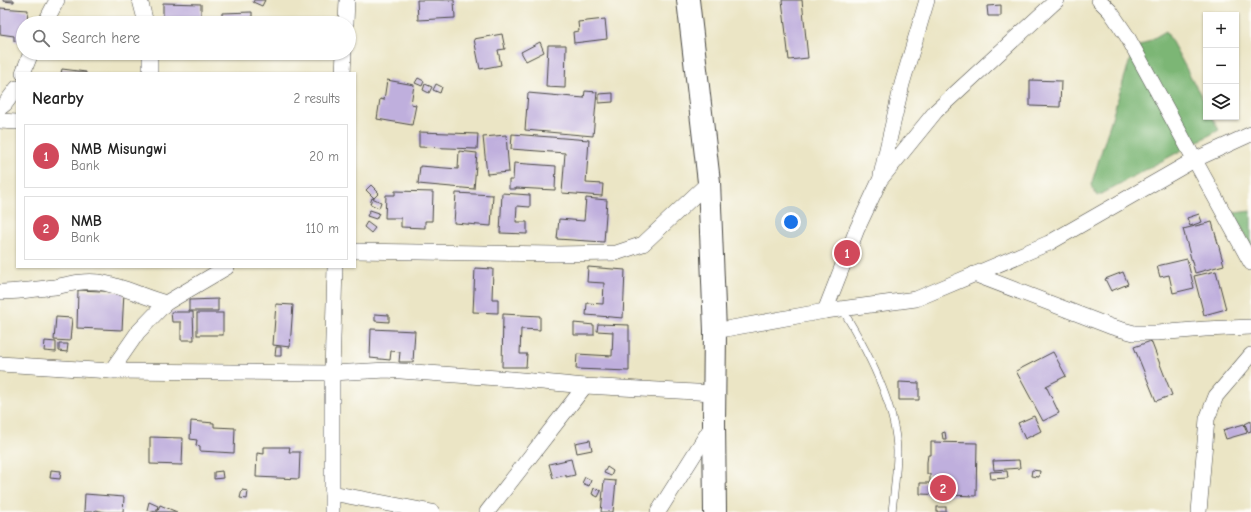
<!DOCTYPE html>
<meta charset="utf-8">
<style>
body{margin:0;font-family:"Comic Neue",sans-serif;background:#f6f6f6;color:#222}
.controls{position:absolute;right:12px;top:12px;display:grid;overflow:hidden;border-radius:0px;box-shadow:0 1px 3px #0004}
.controls button{width:36px;height:36px;display:grid;place-items:center;padding:0;border:0;border-bottom:1px solid #e0e0e0;background:#fff;color:#222;font:20px sans-serif}
.you{position:absolute;left:791px;top:222px;width:14px;height:14px;margin:-10px;border:3px solid #fff;border-radius:50%;background:#1a73e8;box-shadow:0 0 0 6px #1a73e833}
.badge{display:grid;place-items:center;width:26px;height:26px;border-radius:50%;background:#d1495b;color:#fff;font-size:13px;font-weight:700}
.pin{position:absolute;translate:-50% -50%;border:2px solid #fff;box-shadow:0 1px 4px #0006}
.list{margin:0;padding:0;list-style:none}
h2{display:flex;justify-content:space-between;align-items:center;height:52px;margin:0;padding:0 16px;font-size:17px}
h2 small{font-size:13px;font-weight:400;color:#767676}
.list li{display:grid;grid-template-columns:26px 1fr auto;gap:12px;align-items:center;box-sizing:border-box;height:64px;margin:0 8px 8px;padding:0 8px;border:1px solid #e0e0e0;border-radius:0px}
.list b{display:block;font-size:15px;white-space:nowrap}
.list p{margin:0;font-size:13px;white-space:nowrap;color:#767676}
.list em{font-size:13px;font-style:normal;color:#767676}
.icon{flex:none;width:22px;height:22px;fill:none;stroke:currentColor;stroke-width:2;stroke-linecap:round;stroke-linejoin:round}
.map{position:relative;flex:none;width:1251px;height:512px;overflow:hidden}
.search{position:absolute;background:#fff;box-shadow:0 1px 3px #0004;left:16px;top:16px;width:340px;height:44px;display:flex;align-items:center;gap:10px;box-sizing:border-box;padding:0 14px;border-radius:22px;color:#767676;font-size:15px}
.panel{position:absolute;background:#fff;box-shadow:0 1px 3px #0004;left:16px;top:72px;width:340px;height:196px;border-radius:0px}
.map>svg:first-child{display:block}
.forest{fill:#7bb674;stroke:#537050}
.building{fill:#bfafdd}
.lines{fill:none;stroke-linecap:round;stroke-linejoin:round}
.service-casing{stroke:#484742;stroke-width:8}
.minor-casing{stroke:#484742;stroke-width:16}
.trunk-casing{stroke:#484742;stroke-width:24}
.service{stroke:#fff;stroke-width:7}
.minor{stroke:#fff;stroke-width:15}
.trunk{stroke:#fff;stroke-width:22}
</style>
<div class="map">
<svg width="1251" height="512" viewBox="0 0 1251 512">
<rect width="100%" height="100%" fill="#fdfcf7"/>
<filter id="ink" filterUnits="userSpaceOnUse"><feTurbulence type="fractalNoise" baseFrequency=".025" numOctaves="2"/><feDisplacementMap in="SourceGraphic" scale="8" xChannelSelector="R" yChannelSelector="G"/><feConvolveMatrix kernelMatrix="1 2 1 2 8 2 1 2 1" color-interpolation-filters="sRGB"/></filter>
<filter id="wash" filterUnits="userSpaceOnUse"><feTurbulence type="fractalNoise" baseFrequency=".012" numOctaves="4" result="noise"/><feDisplacementMap in="SourceGraphic" scale="16" xChannelSelector="R" yChannelSelector="G"/><feGaussianBlur stdDeviation="0.9" result="paint"/><feColorMatrix in="noise" values="0 0 0 0 0 0 0 0 0 0 0 0 0 0 0 0 0 1.4 0 .05"/><feComposite in="paint" operator="in"/></filter>
<g filter="url(#wash)">
<rect width="100%" height="100%" fill="#ebe5c5"/>
<g class="forest">
<polygon points="1166,31 1206,105 1206,117 1212,117 1219,130 1097,196 1091,185 1133,50"/>
<polygon points="1251,211 1251,247 1234,213"/>
</g>
<g id="blocks">
<g class="building">
<polygon points="3,0 14,0 14,2 3,1"/>
<polygon points="254,0 265,0 262,6 253,2"/>
<polygon points="417,0 454,0 455,18 418,20"/>
<polygon points="782,0 802,0 808,58 789,60"/>
<polygon points="163,3 201,4 201,23 163,23"/>
<polygon points="1001,5 1001,16 988,16 987,6"/>
<polygon points="0,8 28,10 27,23 23,23 23,42 14,41 14,36 0,34"/>
<polygon points="252,12 252,23 222,23 222,13"/>
<polygon points="63,19 72,23 62,23"/>
<polygon points="605,19 607,39 574,43 573,32 579,31 578,22"/>
<polygon points="502,34 505,49 498,50 501,65 480,69 474,39"/>
<polygon points="540,42 544,52 526,61 521,52"/>
<polygon points="548,45 566,45 565,88 546,87"/>
<polygon points="62,69 86,72 86,73 61,73"/>
<polygon points="418,78 424,81 422,86 415,83"/>
<polygon points="387,80 414,85 411,104 416,105 412,125 377,119 380,99 384,100"/>
<polygon points="1030,80 1061,81 1060,107 1030,106"/>
<polygon points="425,84 432,87 429,93 423,90"/>
<polygon points="436,84 442,87 440,93 433,90"/>
<polygon points="585,91 597,92 593,136 525,130 528,93 584,98"/>
<polygon points="613,93 613,102 599,103 599,94"/>
<polygon points="419,132 478,134 477,149 419,147"/>
<polygon points="512,134 589,140 586,183 603,184 602,196 562,193 565,153 511,149"/>
<polygon points="506,135 509,172 487,174 483,137"/>
<polygon points="459,151 477,153 474,189 418,184 420,166 458,169"/>
<polygon points="514,163 556,166 555,190 516,188 516,189 509,189 509,180 513,180"/>
<polygon points="371,185 379,193 374,198 366,190"/>
<polygon points="395,191 433,192 432,221 425,221 425,228 401,227 401,218 385,218 386,195 395,195"/>
<polygon points="456,193 493,195 491,226 454,223"/>
<polygon points="502,193 530,195 530,207 517,206 516,222 527,222 527,234 500,233"/>
<polygon points="372,198 381,202 379,208 370,204"/>
<polygon points="586,198 607,200 604,242 557,239 559,219 584,221"/>
<polygon points="370,210 379,213 376,219 367,216"/>
<polygon points="1199,214 1202,222 1190,226 1187,218"/>
<polygon points="367,222 375,228 371,233 364,227"/>
<polygon points="1212,222 1224,265 1195,273 1183,229"/>
<polygon points="1187,259 1194,288 1173,293 1169,275 1160,277 1157,266"/>
<polygon points="588,267 625,270 623,318 586,315 587,303 603,304 604,283 587,282"/>
<polygon points="475,268 493,269 492,299 498,299 498,313 473,312"/>
<polygon points="1216,271 1226,309 1204,315 1194,276"/>
<polygon points="1123,272 1128,284 1111,291 1105,279"/>
<polygon points="78,290 124,292 122,330 77,328"/>
<polygon points="218,299 218,311 189,311 189,300"/>
<polygon points="276,304 293,305 290,347 273,345"/>
<polygon points="171,312 193,312 194,340 181,340 181,322 172,322"/>
<rect x="197" y="313" width="26" height="22"/>
<polygon points="375,314 389,315 389,322 375,321"/>
<polygon points="503,314 540,316 540,330 521,329 520,354 527,354 526,367 502,367"/>
<polygon points="56,317 72,318 70,341 54,340"/>
<polygon points="574,323 594,325 594,335 574,335"/>
<polygon points="598,324 629,325 629,371 576,369 577,354 612,356 613,332 597,331"/>
<polygon points="371,329 415,331 413,362 399,362 400,352 391,351 390,360 370,358"/>
<polygon points="45,341 56,342 56,352 44,351"/>
<polygon points="1151,341 1172,395 1156,401 1134,347"/>
<polygon points="59,344 68,344 67,352 59,351"/>
<polygon points="276,347 281,347 281,356 275,356"/>
<polygon points="1053,352 1066,376 1046,386 1059,413 1043,421 1016,371"/>
<polygon points="899,382 919,383 919,400 899,400"/>
<polygon points="1034,416 1041,431 1025,439 1018,423"/>
<polygon points="191,421 214,423 214,427 235,428 234,453 200,451 200,446 196,445 197,440 190,439"/>
<polygon points="1251,421 1251,431 1248,432 1245,424"/>
<polygon points="1244,424 1247,433 1226,439 1223,430"/>
<polygon points="945,432 946,439 943,439 942,433"/>
<polygon points="150,437 183,438 182,465 150,464"/>
<polygon points="590,440 592,450 577,453 575,443"/>
<polygon points="931,442 977,443 976,496 920,494 920,483 930,483 930,474 927,474 927,462 928,455 931,455"/>
<polygon points="264,447 290,447 289,452 300,452 299,479 256,477 257,453 264,454"/>
<polygon points="571,459 575,475 566,477 566,475 553,478 549,464"/>
<polygon points="1019,460 1020,468 994,470 993,461"/>
<polygon points="607,467 613,471 611,476 604,473"/>
<polygon points="51,470 61,471 60,479 50,478"/>
<polygon points="1032,470 1040,471 1039,477 1031,476"/>
<polygon points="222,471 223,478 214,479 214,472"/>
<polygon points="1007,471 1008,478 991,479 990,472"/>
<polygon points="585,477 591,480 589,486 582,483"/>
<polygon points="604,480 616,481 613,512 601,512"/>
<polygon points="594,488 601,491 598,497 592,494"/>
<polygon points="242,490 248,491 247,499 240,498"/>
<polygon points="85,494 124,497 123,512 106,512 95,510 95,512 84,512"/>
<polygon points="149,502 158,506 156,512 147,510"/>
<polygon points="160,505 177,512 157,512"/>
<rect x="937" y="507" width="9" height="5"/>
</g>
</g>
</g>
<g filter="url(#ink)">
<use href="#blocks" fill-opacity="0" stroke="#484742" stroke-width="1"/>
<g class="lines">
<defs>
<path id="service" d="M842,309C866,348 896,404 897,451C897,471 894,492 892,512"/>
<g id="minor">
<polyline points="140,0 146,23"/>
<polyline points="1099,0 1110,11 1127,36 1251,263"/>
<polyline points="45,23 57,0"/>
<polyline points="346,23 347,0"/>
<polyline points="23,73 31,53"/>
<polyline points="150,73 150,53"/>
<polyline points="343,73 344,53"/>
<polyline points="0,108 5,104 17,88"/>
<polyline points="0,121 17,122"/>
<polyline points="881,175 902,84 927,0"/>
<polyline points="355,251 555,254 616,253 643,244 709,182"/>
<polyline points="974,274 1112,327 1134,333 1157,333 1205,329 1251,327"/>
<path d="M0,292C18,292 37,289 55,287C69,284 84,280 98,282C121,285 143,297 166,303"/>
<polyline points="825,311 857,229 880,180 936,111 1057,0"/>
<polyline points="715,331 825,311 916,299 1049,243 1194,160 1251,134"/>
<polyline points="0,364 111,371 332,373 387,370 511,379 585,386 714,393"/>
<polyline points="111,371 138,332 166,303 227,267"/>
<polyline points="332,493 432,512"/>
<polyline points="332,512 332,373 335,267"/>
<polyline points="487,512 585,386"/>
<polyline points="658,512 714,423"/>
<polyline points="1199,512 1207,419 1216,396 1251,355"/>
</g>
<polyline id="trunk" points="688,0 709,182 715,331 714,423 715,512"/>
</defs>
<use href="#service" class="service-casing"/>
<use href="#minor" class="minor-casing"/>
<use href="#trunk" class="trunk-casing"/>
<use href="#service" class="service"/>
<use href="#minor" class="minor"/>
<use href="#trunk" class="trunk"/>
</g>
</g>
</svg>
<div class="controls">
<button>+</button>
<button>−</button>
<button><svg class="icon" aria-label="layers" viewBox="0 0 24 24"><path d="M12 4l9 5-9 5-9-5zM3 14l9 5 9-5"/></svg></button>
</div>
<div class="you"></div>
<div class="pin badge" style="left:847px;top:253px">1</div>
<div class="pin badge" style="left:943px;top:488px">2</div>
<div class="search"><svg class="icon" aria-label="search" viewBox="0 0 24 24"><circle cx="10" cy="10" r="6"/><path d="M15 15l6 6"/></svg>Search here</div>
<section class="panel">
<h2>Nearby<small>2 results</small></h2>
<ul class="list">
<li><span class="badge">1</span><div><b>NMB Misungwi</b><p>Bank</p></div><em>20 m</em></li>
<li><span class="badge">2</span><div><b>NMB</b><p>Bank</p></div><em>110 m</em></li>
</ul>
</section>
</div>
